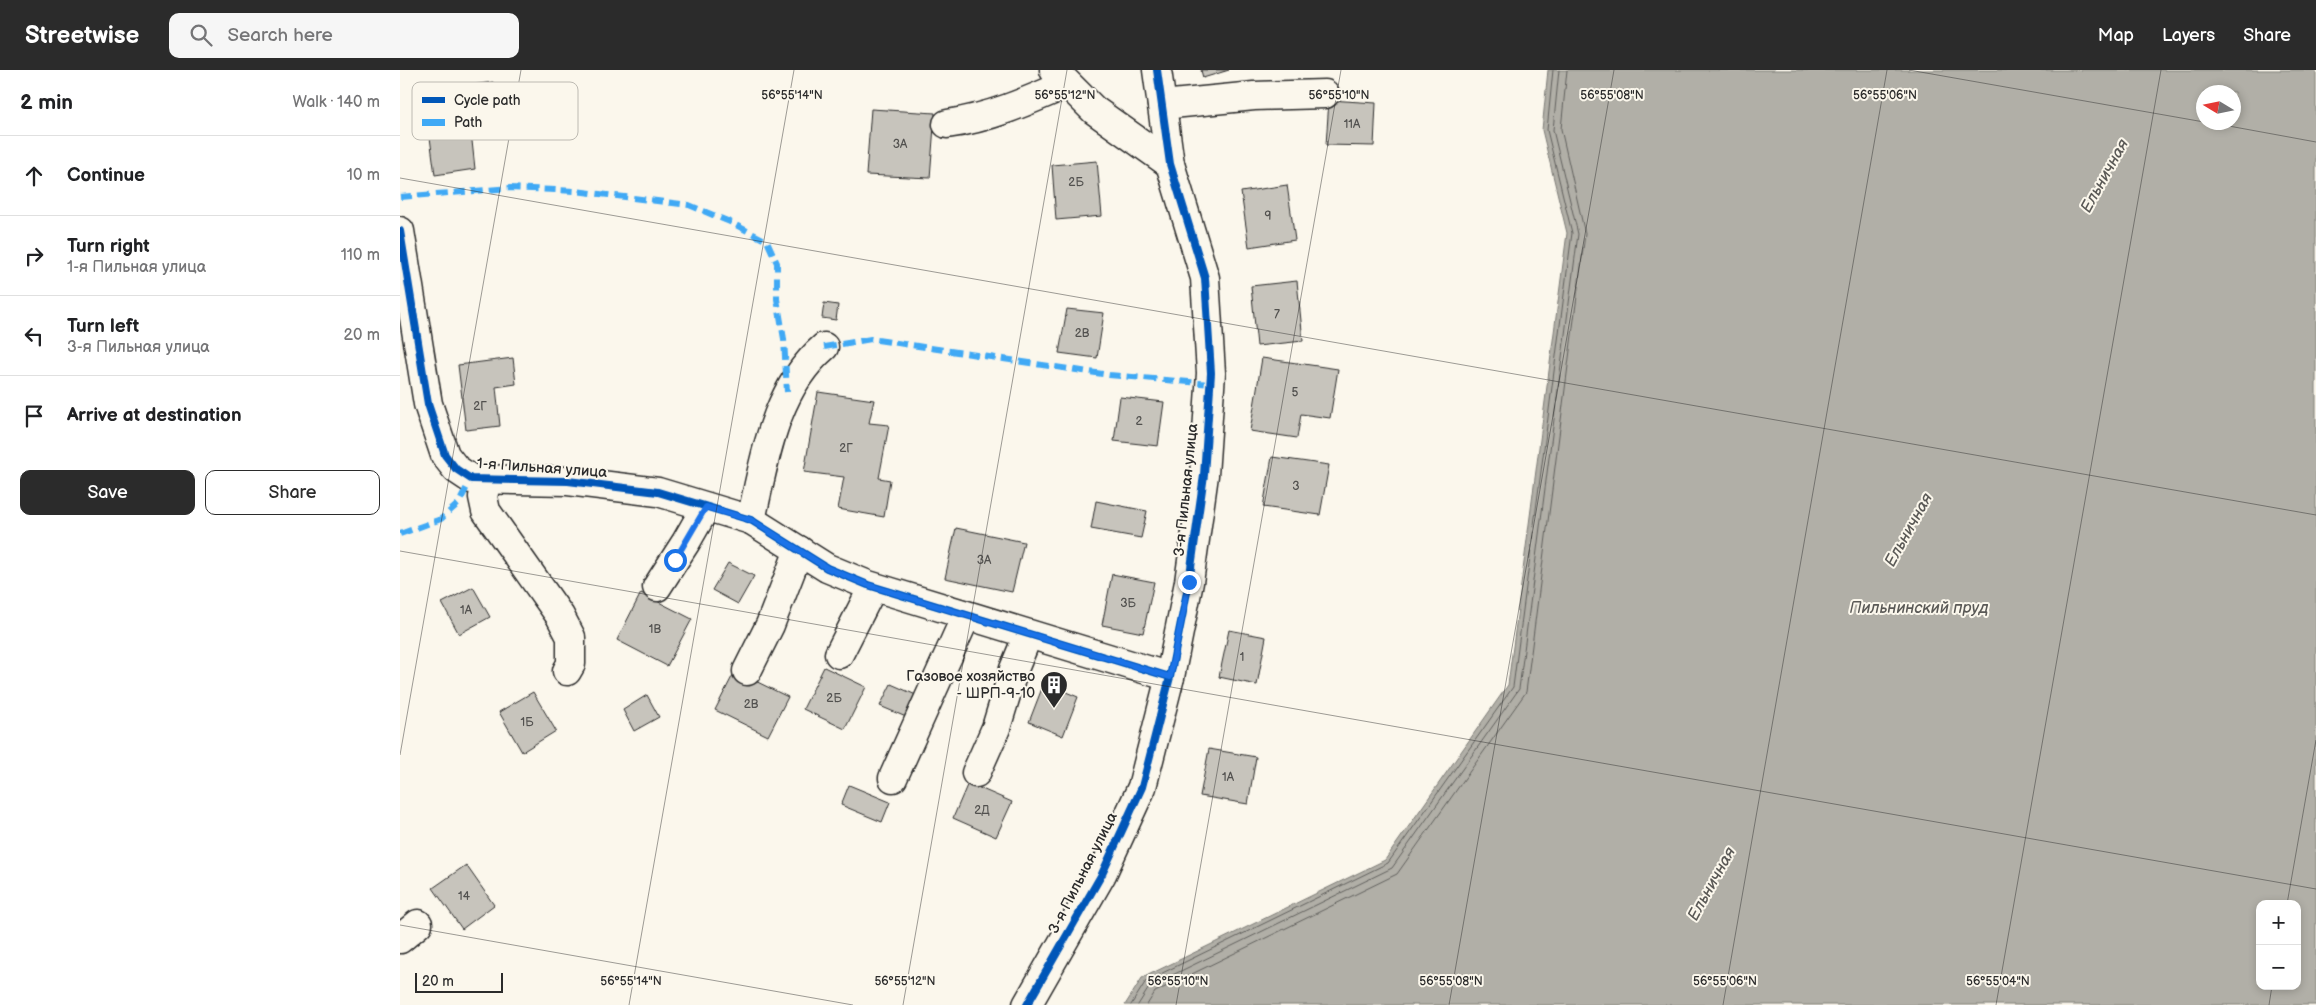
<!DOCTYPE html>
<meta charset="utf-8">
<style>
body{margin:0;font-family:"Balsamiq Sans",sans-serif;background:#f6f6f6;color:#202124}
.controls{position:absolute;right:15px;bottom:15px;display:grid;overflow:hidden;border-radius:10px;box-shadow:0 2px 8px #0003}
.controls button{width:45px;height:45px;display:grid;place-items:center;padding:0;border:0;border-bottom:1px solid #e0e0e0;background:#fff;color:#202124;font:25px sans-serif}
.compass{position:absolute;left:1796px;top:15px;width:45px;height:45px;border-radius:50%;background:#fff;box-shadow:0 2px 8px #0003;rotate:280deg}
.scale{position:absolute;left:15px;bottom:12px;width:88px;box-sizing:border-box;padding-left:5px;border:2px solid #2b2b2b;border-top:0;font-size:14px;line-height:18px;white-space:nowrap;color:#2b2b2b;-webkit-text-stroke:4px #fbf7ec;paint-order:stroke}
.stop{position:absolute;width:15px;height:15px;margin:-11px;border:4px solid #1a73e8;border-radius:50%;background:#fff}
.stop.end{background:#1a73e8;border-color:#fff;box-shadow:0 1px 5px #0008}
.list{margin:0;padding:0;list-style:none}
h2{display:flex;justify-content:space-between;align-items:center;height:65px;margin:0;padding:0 20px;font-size:21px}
h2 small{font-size:16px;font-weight:400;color:#757577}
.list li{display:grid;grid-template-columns:32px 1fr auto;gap:15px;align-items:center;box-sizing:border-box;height:80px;padding:0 20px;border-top:1px solid #e0e0e0}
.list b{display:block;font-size:19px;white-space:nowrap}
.list p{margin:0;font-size:16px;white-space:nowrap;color:#757577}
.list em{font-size:16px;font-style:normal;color:#757577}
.actions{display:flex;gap:10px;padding:15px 20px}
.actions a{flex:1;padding:11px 0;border:1px solid #2b2b2b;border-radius:10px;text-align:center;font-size:18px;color:#2b2b2b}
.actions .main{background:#2b2b2b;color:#fff}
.icon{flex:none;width:28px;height:28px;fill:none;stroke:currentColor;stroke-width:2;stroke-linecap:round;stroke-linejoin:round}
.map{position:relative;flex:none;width:1916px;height:935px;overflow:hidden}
header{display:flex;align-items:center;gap:30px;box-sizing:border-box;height:70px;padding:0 25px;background:#2b2b2b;color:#fff}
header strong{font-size:24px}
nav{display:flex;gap:28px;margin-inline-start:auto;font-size:18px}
.search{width:350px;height:45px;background:#f6f6f6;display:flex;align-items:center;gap:12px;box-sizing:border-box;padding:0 18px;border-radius:10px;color:#757577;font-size:19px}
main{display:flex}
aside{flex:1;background:#fff}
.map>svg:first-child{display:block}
.water{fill:#b1afa7;stroke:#7b7a75;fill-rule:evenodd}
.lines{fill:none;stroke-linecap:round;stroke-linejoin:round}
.shore{stroke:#61605d;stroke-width:1}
.building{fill:#c7c4bc;stroke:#2b2b2b}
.minor-casing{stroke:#2b2b2b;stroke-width:31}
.minor{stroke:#fbf7ec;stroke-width:28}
.quiet{stroke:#3fa9f5;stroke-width:6;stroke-dasharray:12 6;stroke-linecap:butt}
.cycleway-casing{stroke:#fbf7ec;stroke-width:11}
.cycleway{stroke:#0057b8;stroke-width:8}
.route{stroke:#1a73e8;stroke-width:6}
.ticks{fill:none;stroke:#2b2b2b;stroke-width:1;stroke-opacity:0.45}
.labels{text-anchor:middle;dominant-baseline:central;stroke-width:4;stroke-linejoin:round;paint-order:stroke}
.number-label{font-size:12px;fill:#52514f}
.street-label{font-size:15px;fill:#2b2b2b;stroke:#fbf7ec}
.poi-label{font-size:15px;fill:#2b2b2b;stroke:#fbf7ec;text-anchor:end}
.water-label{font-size:16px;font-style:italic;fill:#5a5956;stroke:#fbf7ec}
.key{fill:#fbf7ec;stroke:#bdbab2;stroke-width:1}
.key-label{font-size:14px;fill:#2b2b2b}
.ticks-label{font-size:12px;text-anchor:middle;fill:#2b2b2b;stroke:#fbf7ec;stroke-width:4;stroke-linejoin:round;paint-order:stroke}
</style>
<header>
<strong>Streetwise</strong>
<div class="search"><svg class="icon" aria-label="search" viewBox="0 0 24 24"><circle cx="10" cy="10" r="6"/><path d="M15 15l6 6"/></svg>Search here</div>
<nav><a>Map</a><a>Layers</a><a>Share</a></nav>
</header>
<main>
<aside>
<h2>2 min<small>Walk · 140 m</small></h2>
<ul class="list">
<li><svg class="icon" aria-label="ahead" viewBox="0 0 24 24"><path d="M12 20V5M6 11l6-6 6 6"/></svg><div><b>Continue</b></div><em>10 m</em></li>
<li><svg class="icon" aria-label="right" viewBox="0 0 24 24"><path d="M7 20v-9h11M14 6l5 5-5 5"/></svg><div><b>Turn right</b><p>1-я Пильная улица</p></div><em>110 m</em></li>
<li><svg class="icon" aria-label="left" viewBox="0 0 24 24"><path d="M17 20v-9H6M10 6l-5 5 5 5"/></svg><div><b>Turn left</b><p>3-я Пильная улица</p></div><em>20 m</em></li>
<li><svg class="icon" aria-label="arrive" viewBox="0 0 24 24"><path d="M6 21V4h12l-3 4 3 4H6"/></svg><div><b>Arrive at destination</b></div></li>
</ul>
<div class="actions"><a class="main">Save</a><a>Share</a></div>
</aside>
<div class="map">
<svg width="1916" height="935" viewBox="0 0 1916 935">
<rect width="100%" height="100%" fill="#fbf7ec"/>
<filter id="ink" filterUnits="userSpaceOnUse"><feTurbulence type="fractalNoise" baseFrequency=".02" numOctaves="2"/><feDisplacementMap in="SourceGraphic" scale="10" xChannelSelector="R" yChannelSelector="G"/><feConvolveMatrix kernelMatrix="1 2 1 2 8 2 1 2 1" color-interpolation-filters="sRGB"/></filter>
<g filter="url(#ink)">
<path class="water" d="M1148,0H1916V935H725L742,908L985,790L1108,615L1167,163L1142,60ZM1804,22H1834V52H1804ZM1860,834H1897V916H1860Z"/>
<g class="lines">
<g class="shore">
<polyline points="731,935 746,911 988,793 1113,617 1172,163 1147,60 1153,0"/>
<polyline points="738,935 750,916 992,798 1119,619 1178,164 1153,60 1159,0"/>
<polyline points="747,935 755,922 997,804 1126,622 1185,164 1161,59 1167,0"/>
</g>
</g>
<g class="building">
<polygon points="801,0 829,0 803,8"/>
<polygon points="93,12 97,47 70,52 75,99 35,105 24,22"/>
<polygon points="929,30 976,33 974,76 926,75"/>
<polygon points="471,39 535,43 530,108 466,105"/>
<polygon points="697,91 702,146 656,150 652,95"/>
<polygon points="887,115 895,170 849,177 841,122"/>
<polygon points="897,211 903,271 857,276 851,216"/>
<polygon points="424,233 438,235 436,250 422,248"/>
<polygon points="667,239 704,243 697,288 659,283"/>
<polygon points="113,288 116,314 96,317 100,356 66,360 58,295"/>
<polygon points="862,288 938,299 930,348 901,344 897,368 850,361"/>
<polygon points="418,322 474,330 469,353 489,355 479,408 490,410 484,447 438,439 444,407 404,402"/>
<polygon points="720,327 764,332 758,376 714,371"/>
<polygon points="872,387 929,395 920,445 863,437"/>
<polygon points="696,431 747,441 741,468 691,459"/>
<polygon points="556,458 624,472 612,522 545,508"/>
<polygon points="328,493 354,506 338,534 312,520"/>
<polygon points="712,504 754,512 743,563 702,555"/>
<polygon points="73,517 90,547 59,564 42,533"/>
<polygon points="241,523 292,549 267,596 217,570"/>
<polygon points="829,560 866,567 857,615 819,607"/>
<polygon points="424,597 466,617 445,659 403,639"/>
<polygon points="335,601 388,627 368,666 315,640"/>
<polygon points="644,613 678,627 663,666 629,652"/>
<polygon points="491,614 516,625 506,647 480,636"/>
<polygon points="133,622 156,661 122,682 99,642"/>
<polygon points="247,625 259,647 234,661 223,640"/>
<polygon points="809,679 856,687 848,734 800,726"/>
<polygon points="568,713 612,732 596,767 553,748"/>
<polygon points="449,715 490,732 482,752 441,735"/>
<polygon points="66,795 94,835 62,859 33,818"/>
</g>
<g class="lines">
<defs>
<g id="minor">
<polyline points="654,0 694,40 770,94"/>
<polyline points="762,35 854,26 925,24"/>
<path d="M547,54C590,48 628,31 667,14"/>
<polyline points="0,161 28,334 45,385 56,399 71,409 168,411 258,422 351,450 427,498 468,515 770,607"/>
<polyline points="87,409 83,427 86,441 160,546 171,567 171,594 167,601"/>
<path d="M351,450C365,389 374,320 424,277"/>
<polyline points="257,517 286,472 306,437"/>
<polyline points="439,584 473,517"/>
<polyline points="347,601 370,555 399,480"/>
<polyline points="576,703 596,658 614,599 628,565"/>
<polyline points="493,708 566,546"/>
<polyline points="0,869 18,854"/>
<polyline points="627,935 702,804 742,717 770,607 789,512 804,405 811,303 805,208 770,94 757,0"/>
</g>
</defs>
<use href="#minor" class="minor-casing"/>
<use href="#minor" class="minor"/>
<g class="quiet">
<polyline points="0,127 111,118 176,121 289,135 330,152 367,171 377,193 377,229 384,269 387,322"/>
<polyline points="424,277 471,269 709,305 811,314"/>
<polyline points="0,464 41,449 59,433 71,409"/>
</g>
<defs>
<g id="cycleway">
<polyline points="0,161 28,334 45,385 56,399 71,409 168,411 258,422 351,450 427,498 468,515 770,607"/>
<polyline points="627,935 702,804 742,717 770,607 789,512 804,405 811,303 805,208 770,94 757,0"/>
</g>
</defs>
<use href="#cycleway" class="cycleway-casing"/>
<use href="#cycleway" class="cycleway"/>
</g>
</g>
<g class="lines" filter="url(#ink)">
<polyline class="route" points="275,490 306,437 351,450 427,498 468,515 770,607 789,512"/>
</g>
<path class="ticks" d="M1509,0L1804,52M1807,52L1916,72M0,108L1916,445M0,481L1916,819M0,685L121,0M1887,834L1916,670M0,855L453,935M229,935L394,0M503,935L667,0M776,935L941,0M1049,935L1214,0M1323,935L1487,0M1596,935L1761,0M1869,935L1872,916"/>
<defs>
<symbol id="building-pin" viewBox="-11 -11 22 30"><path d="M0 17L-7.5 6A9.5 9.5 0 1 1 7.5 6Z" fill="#2b2b2b" stroke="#fbf7ec"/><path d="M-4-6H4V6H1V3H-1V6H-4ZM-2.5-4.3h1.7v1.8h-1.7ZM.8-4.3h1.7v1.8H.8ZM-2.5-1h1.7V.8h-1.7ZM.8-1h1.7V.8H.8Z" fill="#fff"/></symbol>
</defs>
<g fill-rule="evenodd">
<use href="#building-pin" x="638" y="599" width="32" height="43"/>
</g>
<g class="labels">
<g class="number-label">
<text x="952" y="54">11А</text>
<text x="500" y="74">3А</text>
<text x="676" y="112">2Б</text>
<text x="868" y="146">9</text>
<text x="877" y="244">7</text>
<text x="682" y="263">2В</text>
<text x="895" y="322">5</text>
<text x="80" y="336">2Г</text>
<text x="739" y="351">2</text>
<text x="446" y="378">2Г</text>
<text x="896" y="416">3</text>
<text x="584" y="490">3А</text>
<text x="728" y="533">3Б</text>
<text x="66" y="540">1А</text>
<text x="255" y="559">1В</text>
<text x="842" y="587">1</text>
<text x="434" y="628">2Б</text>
<text x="351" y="634">2В</text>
<text x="127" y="652">1Б</text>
<text x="828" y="707">1А</text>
<text x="582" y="740">2Д</text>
<text x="64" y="826">14</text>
</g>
<g class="street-label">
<text transform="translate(142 398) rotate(4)">1-я Пильная улица</text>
<text transform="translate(786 420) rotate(-84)">3-я Пильная улица</text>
<text transform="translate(683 803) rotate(-63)">3-я Пильная улица</text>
</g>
<g class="poi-label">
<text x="635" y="606">Газовое хозяйство<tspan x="635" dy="17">- ШРП-9-10</tspan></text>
</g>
<g class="water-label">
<text transform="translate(1705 106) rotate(-61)">Ельничная</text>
<text transform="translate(1509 460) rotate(-61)">Ельничная</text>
<text x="1519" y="538">Пильнинский пруд</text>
<text transform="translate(1312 814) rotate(-61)">Ельничная</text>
</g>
</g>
<rect x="12" y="12" width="166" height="58" rx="8" class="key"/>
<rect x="22" y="27" width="23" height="6" fill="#0057b8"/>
<rect x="22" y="49" width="23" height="7" fill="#3fa9f5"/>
<g class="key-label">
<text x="54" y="35">Cycle path</text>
<text x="54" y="57">Path</text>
</g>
<g class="ticks-label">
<text x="392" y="29">56°55'14"N</text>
<text x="665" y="29">56°55'12"N</text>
<text x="939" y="29">56°55'10"N</text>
<text x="1212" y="29">56°55'08"N</text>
<text x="1485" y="29">56°55'06"N</text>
<text x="231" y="915">56°55'14"N</text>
<text x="505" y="915">56°55'12"N</text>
<text x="778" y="915">56°55'10"N</text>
<text x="1051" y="915">56°55'08"N</text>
<text x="1325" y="915">56°55'06"N</text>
<text x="1598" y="915">56°55'04"N</text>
</g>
</svg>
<div class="controls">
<button>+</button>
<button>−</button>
</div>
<svg class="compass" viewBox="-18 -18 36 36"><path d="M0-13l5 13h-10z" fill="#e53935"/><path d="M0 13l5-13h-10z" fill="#757577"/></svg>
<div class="scale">20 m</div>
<div class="stop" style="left:275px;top:490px"></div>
<div class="stop end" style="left:789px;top:512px"></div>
</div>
</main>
